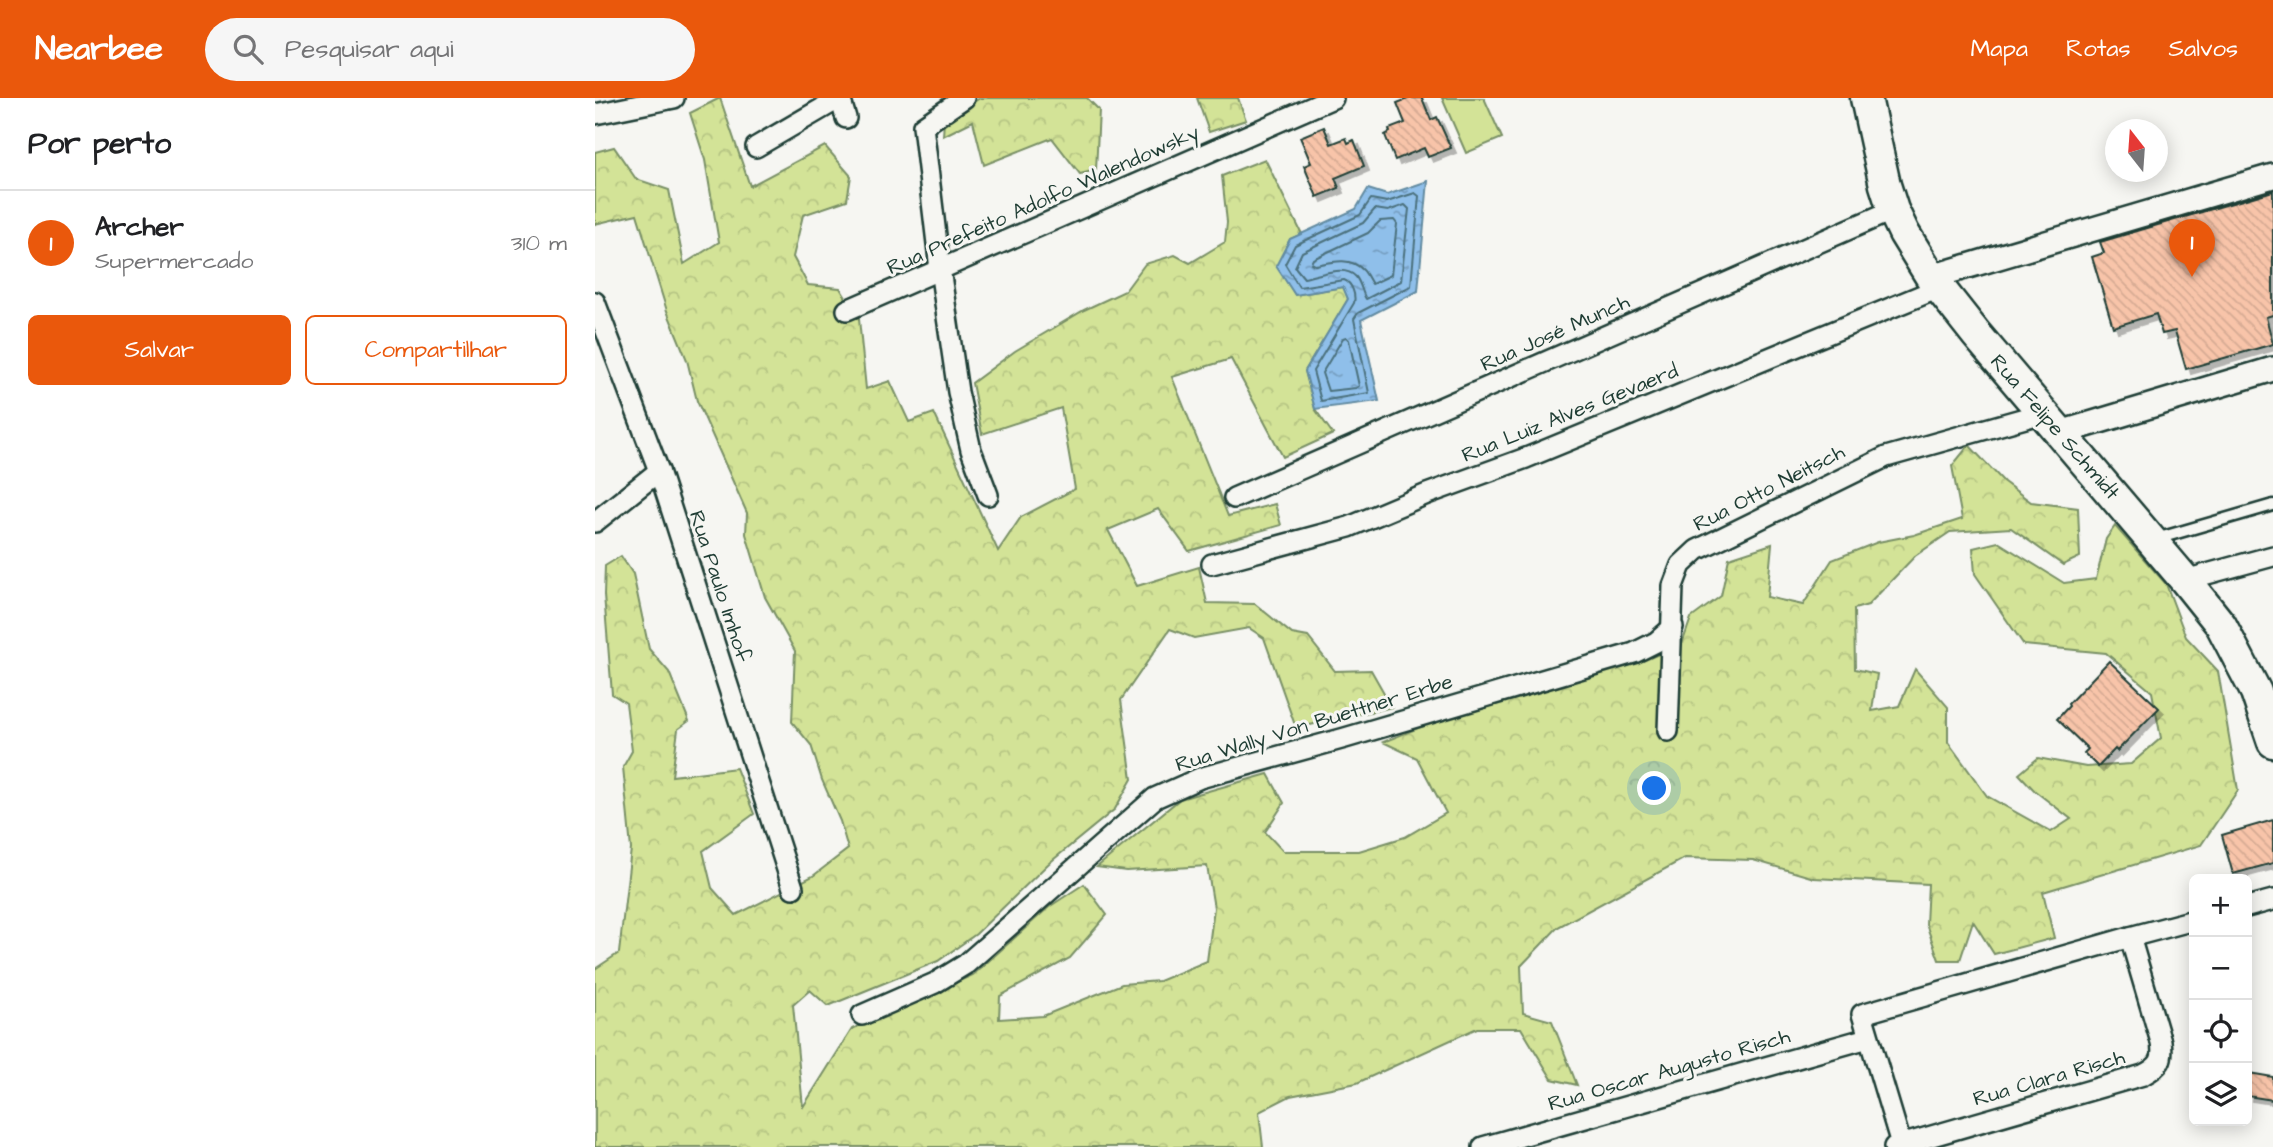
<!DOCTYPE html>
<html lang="pt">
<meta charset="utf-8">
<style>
body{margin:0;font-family:"Architects Daughter",sans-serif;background:#f6f6f6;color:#202124}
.controls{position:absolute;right:21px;bottom:21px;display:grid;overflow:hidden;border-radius:10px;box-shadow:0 4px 18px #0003}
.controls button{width:63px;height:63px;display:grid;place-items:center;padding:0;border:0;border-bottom:2px solid #e0e0e0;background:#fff;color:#202124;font:35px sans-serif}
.compass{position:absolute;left:1510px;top:21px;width:63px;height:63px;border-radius:50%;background:#fff;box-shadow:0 4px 18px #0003;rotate:343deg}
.you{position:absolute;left:1060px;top:691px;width:24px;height:24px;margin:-18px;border:5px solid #fff;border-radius:50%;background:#1a73e8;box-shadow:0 0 0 10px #1a73e833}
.badge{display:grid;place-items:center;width:46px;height:46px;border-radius:50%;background:#ea580c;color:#fff;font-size:23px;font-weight:700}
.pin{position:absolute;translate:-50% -58px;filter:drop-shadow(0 2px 4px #0008)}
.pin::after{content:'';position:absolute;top:37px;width:24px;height:21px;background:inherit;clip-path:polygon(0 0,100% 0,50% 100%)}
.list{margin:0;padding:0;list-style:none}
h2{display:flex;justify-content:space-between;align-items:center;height:91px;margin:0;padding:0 28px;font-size:30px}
h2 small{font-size:23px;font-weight:400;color:#757577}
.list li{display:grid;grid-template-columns:46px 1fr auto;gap:21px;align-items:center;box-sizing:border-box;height:105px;padding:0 28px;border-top:2px solid #e0e0e0}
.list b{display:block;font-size:26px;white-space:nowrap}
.list p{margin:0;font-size:23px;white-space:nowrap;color:#757577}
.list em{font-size:23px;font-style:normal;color:#757577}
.actions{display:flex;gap:14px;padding:21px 28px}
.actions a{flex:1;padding:16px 0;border:2px solid #ea580c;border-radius:10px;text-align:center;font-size:24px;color:#ea580c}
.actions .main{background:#ea580c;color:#fff}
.icon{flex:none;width:38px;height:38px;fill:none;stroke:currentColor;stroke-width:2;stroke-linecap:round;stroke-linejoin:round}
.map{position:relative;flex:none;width:1678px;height:1049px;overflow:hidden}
header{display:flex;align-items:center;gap:42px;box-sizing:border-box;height:98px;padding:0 35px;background:#ea580c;color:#fff}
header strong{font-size:33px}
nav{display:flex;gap:38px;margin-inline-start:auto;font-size:24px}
.search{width:490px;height:63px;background:#f6f6f6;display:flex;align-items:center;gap:18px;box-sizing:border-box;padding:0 24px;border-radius:38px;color:#757577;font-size:26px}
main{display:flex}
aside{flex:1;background:#fff}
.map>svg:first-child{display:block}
.forest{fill:url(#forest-crowns);stroke:#799066;stroke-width:2}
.garden{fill:#d3e397;stroke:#799066;stroke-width:2}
.water{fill:url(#water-ripples);stroke:#628ba1;stroke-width:2}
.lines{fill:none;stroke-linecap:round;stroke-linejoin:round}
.shore{stroke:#4c717d;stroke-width:2}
.building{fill:url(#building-back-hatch);stroke:#1f3d34;stroke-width:2;filter:url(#shadow)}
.service-casing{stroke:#1f3d34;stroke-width:15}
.minor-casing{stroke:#1f3d34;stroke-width:24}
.tertiary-casing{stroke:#1f3d34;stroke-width:28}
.primary-casing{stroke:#1f3d34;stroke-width:35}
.service{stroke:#f6f6f2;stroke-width:10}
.minor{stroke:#f6f6f2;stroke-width:19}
.tertiary{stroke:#f6f6f2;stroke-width:23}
.primary{stroke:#f6f6f2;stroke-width:30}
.labels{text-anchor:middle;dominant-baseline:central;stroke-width:6;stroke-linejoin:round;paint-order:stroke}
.street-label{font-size:21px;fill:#1f3d34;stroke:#f6f6f2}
</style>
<header>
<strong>Nearbee</strong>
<div class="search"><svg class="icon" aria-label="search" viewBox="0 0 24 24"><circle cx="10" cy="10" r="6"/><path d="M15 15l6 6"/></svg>Pesquisar aqui</div>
<nav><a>Mapa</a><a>Rotas</a><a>Salvos</a></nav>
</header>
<main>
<aside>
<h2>Por perto<small></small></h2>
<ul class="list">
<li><span class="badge">1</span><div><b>Archer</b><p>Supermercado</p></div><em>310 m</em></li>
</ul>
<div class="actions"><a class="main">Salvar</a><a>Compartilhar</a></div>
</aside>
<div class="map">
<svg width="1678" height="1049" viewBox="0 0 1678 1049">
<defs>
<pattern id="forest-crowns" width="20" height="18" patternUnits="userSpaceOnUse" patternTransform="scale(1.75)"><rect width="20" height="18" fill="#d3e397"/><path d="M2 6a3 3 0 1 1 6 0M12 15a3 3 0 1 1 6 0" fill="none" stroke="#b5c483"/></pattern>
<pattern id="water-ripples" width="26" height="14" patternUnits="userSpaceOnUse" patternTransform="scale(1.75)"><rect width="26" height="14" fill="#8fbfea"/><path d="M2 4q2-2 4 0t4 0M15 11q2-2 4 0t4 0" fill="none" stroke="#749cbe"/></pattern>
<pattern id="building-back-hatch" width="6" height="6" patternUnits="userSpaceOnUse" patternTransform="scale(1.75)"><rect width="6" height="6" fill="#f8c4a9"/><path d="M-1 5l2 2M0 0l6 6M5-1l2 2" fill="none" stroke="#d4a992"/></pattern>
<filter id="shadow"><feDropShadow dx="5" dy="5" stdDeviation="0" flood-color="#0004"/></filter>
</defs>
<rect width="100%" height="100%" fill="#f6f6f2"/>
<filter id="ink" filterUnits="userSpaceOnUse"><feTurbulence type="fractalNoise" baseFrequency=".0143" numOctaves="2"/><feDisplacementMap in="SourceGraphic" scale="14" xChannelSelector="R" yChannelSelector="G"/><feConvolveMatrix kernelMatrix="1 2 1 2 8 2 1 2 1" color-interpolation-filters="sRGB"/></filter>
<g filter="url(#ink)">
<g class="forest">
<polygon points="125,0 155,88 230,48 256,78 252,102 208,117 198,159 213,187 245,190 264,221 271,291 295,283 314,324 339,315 403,453 426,419 480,391 466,310 387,336 377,285 420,253 489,212 530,193 550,166 580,157 595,165 630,144 632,124 627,78 670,61 707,136 695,141 682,168 700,197 749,189 753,201 710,273 720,311 738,336 688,359 636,261 577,279 633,418 680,406 686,427 594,453 563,411 513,432 542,488 604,469 612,505 660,506 697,536 713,539 740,573 776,572 797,609 701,630 669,540 654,530 599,540 575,531 526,602 537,681 520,711 453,766 381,836 343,863 233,908 215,892 198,907 208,1009 257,931 378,877 454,809 489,786 512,817 475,860 405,898 404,921 448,918 527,886 564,883 612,863 619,810 612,768 531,773 502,769 585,701 673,676 689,705 670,734 688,753 764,753 810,739 851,715 822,660 788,644 858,616 1050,562 1087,546 1096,520 1126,498 1134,460 1177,446 1172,499 1208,507 1237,462 1283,444 1319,437 1367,421 1357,368 1374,347 1409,384 1436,404 1483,410 1485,459 1468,467 1416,430 1355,434 1320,458 1273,507 1259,511 1260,571 1282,576 1277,613 1304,608 1320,571 1353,609 1353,644 1392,698 1456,734 1476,721 1440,693 1424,676 1443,660 1491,669 1536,666 1566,640 1557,594 1511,555 1429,547 1380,476 1378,450 1403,444 1469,485 1501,481 1511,441 1520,428 1571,486 1591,539 1623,573 1643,692 1606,747 1448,794 1459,840 1399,856 1378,823 1365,862 1344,862 1331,826 1333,786 1219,780 1158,762 1090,760 963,829 926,868 928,915 957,923 982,987 957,981 926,930 882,930 762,985 695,998 664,1014 668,1049 0,1049 0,871 24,855 36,751 28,669 37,653 31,605 17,596 9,497 10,468 26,458 38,476 54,551 74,574 94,623 83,631 77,678 141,670 159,716 108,753 117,790 141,817 218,778 253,751 245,723 227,682 216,647 197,624 200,553 170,499 151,436 152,415 102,303 92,262 72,213 42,116 0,126 0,54 19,49 41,81 74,92 89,166 124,144 110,62 95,15"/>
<polygon points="385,0 492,0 504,12 501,72 485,76 457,40 389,67 378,23 348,38 349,23"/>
<polygon points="602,0 643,0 651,22 614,34"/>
</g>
<polygon class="garden" points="847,0 889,0 907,40 871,55"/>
<polygon class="water" points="833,83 823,193 766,222 784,303 720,311 710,273 753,201 748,189 700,197 681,168 695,141 761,111 773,91 792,97"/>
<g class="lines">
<g class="shore">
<path d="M820,95L824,98L816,188L763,215L759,221L774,295L726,303L718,273L759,205C761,197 757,185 749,182L704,189L690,166L700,147L765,117L776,101L792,104Z"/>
<path d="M810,107L814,111L806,183L771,201C767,195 766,185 761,179C750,166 723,177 709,180L700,169L707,154L768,125L780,111L793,113Z"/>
<path d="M799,122L802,126L796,177L777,186C774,182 772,176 768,172C755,158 736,164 720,167L716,165L718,161L773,135L785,123Z"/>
<polygon points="751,239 754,242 764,288 761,290 733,293 727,275 748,240"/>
</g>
</g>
<g class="building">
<polygon points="815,0 827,0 836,22 842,19 856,50 833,59 829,50 800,62 790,37 795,34 794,31 810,25 802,5"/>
<polygon points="729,29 736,46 751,40 753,45 759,42 769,68 740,80 744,90 722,99 709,68 716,65 705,39"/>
<polygon points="1678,93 1678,217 1671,219 1678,246 1591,271 1580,233 1567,236 1561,216 1518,229 1497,159 1509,155 1505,144"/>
<polygon points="1514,563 1564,610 1522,653 1520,651 1503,669 1489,655 1493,651 1462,621 1474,608 1473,606"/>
<polygon points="1678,722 1678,765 1638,776 1627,737"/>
<polygon points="1654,975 1678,979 1678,1002 1652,998"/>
</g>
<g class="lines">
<defs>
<polyline id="service" points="1561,441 1678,407"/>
<g id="minor">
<polyline points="245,0 251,20"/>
<polyline points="369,0 328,28 345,171 363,294 376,352 393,397"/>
<polyline points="0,16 79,0"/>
<polyline points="161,49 245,0"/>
<polyline points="0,204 64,373 198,790"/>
<polyline points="252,212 738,0"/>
<polyline points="639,400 1298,112"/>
<polyline points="0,424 64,373"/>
<polyline points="617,466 754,429 832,396 931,360 1344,190"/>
<polyline points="1590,482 1678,458"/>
<polyline points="1073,633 1078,488 1086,467 1102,452 1291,359 1448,315"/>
<polyline points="1652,809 1678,802"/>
<polyline points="267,917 340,885 371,866 560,700 605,680 750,640 1039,555 1061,544 1078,529"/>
<polyline points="1306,1046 1267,916 1535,839 1599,822"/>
<polyline points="888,1049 1273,940"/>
<path d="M1299,1049L1548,977C1565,968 1569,962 1566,944L1535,839"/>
</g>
<g id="tertiary">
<polyline points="1336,179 1678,78"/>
<polyline points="1465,335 1678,271"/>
</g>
<polyline id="primary" points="1271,0 1290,87 1298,112 1309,135 1336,179 1381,236 1590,482 1626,527 1661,594 1678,644"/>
</defs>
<use href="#service" class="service-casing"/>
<use href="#minor" class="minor-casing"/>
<use href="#tertiary" class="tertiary-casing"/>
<use href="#primary" class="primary-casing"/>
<use href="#service" class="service"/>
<use href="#minor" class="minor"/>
<use href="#tertiary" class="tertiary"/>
<use href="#primary" class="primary"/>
</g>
</g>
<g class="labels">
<g class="street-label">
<text transform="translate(448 102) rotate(-24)">Rua Prefeito Adolfo Walendowsky</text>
<text transform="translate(960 235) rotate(-24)">Rua José Munch</text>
<text transform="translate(975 315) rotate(-22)">Rua Luiz Alves Gevaerd</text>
<text transform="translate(1460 329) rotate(49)">Rua Felipe Schmidt</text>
<text transform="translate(1174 390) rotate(-27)">Rua Otto Neitsch</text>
<text transform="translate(125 488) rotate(72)">Rua Paulo Imhof</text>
<text transform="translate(719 625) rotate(-17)">Rua Wally Von Buettner Erbe</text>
<text transform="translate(1074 972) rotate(-16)">Rua Oscar Augusto Risch</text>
<text transform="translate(1454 980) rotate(-16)">Rua Clara Risch</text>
</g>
</g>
</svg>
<div class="controls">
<button>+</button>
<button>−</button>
<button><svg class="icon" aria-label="locate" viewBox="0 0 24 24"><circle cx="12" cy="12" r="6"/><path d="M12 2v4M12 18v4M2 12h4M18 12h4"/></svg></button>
<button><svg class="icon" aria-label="layers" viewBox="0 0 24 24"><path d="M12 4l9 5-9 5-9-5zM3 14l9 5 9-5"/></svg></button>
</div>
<svg class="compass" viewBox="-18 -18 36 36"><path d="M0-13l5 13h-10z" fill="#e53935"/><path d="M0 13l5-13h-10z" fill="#757577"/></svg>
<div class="you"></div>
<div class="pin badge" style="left:1597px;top:179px">1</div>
</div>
</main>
